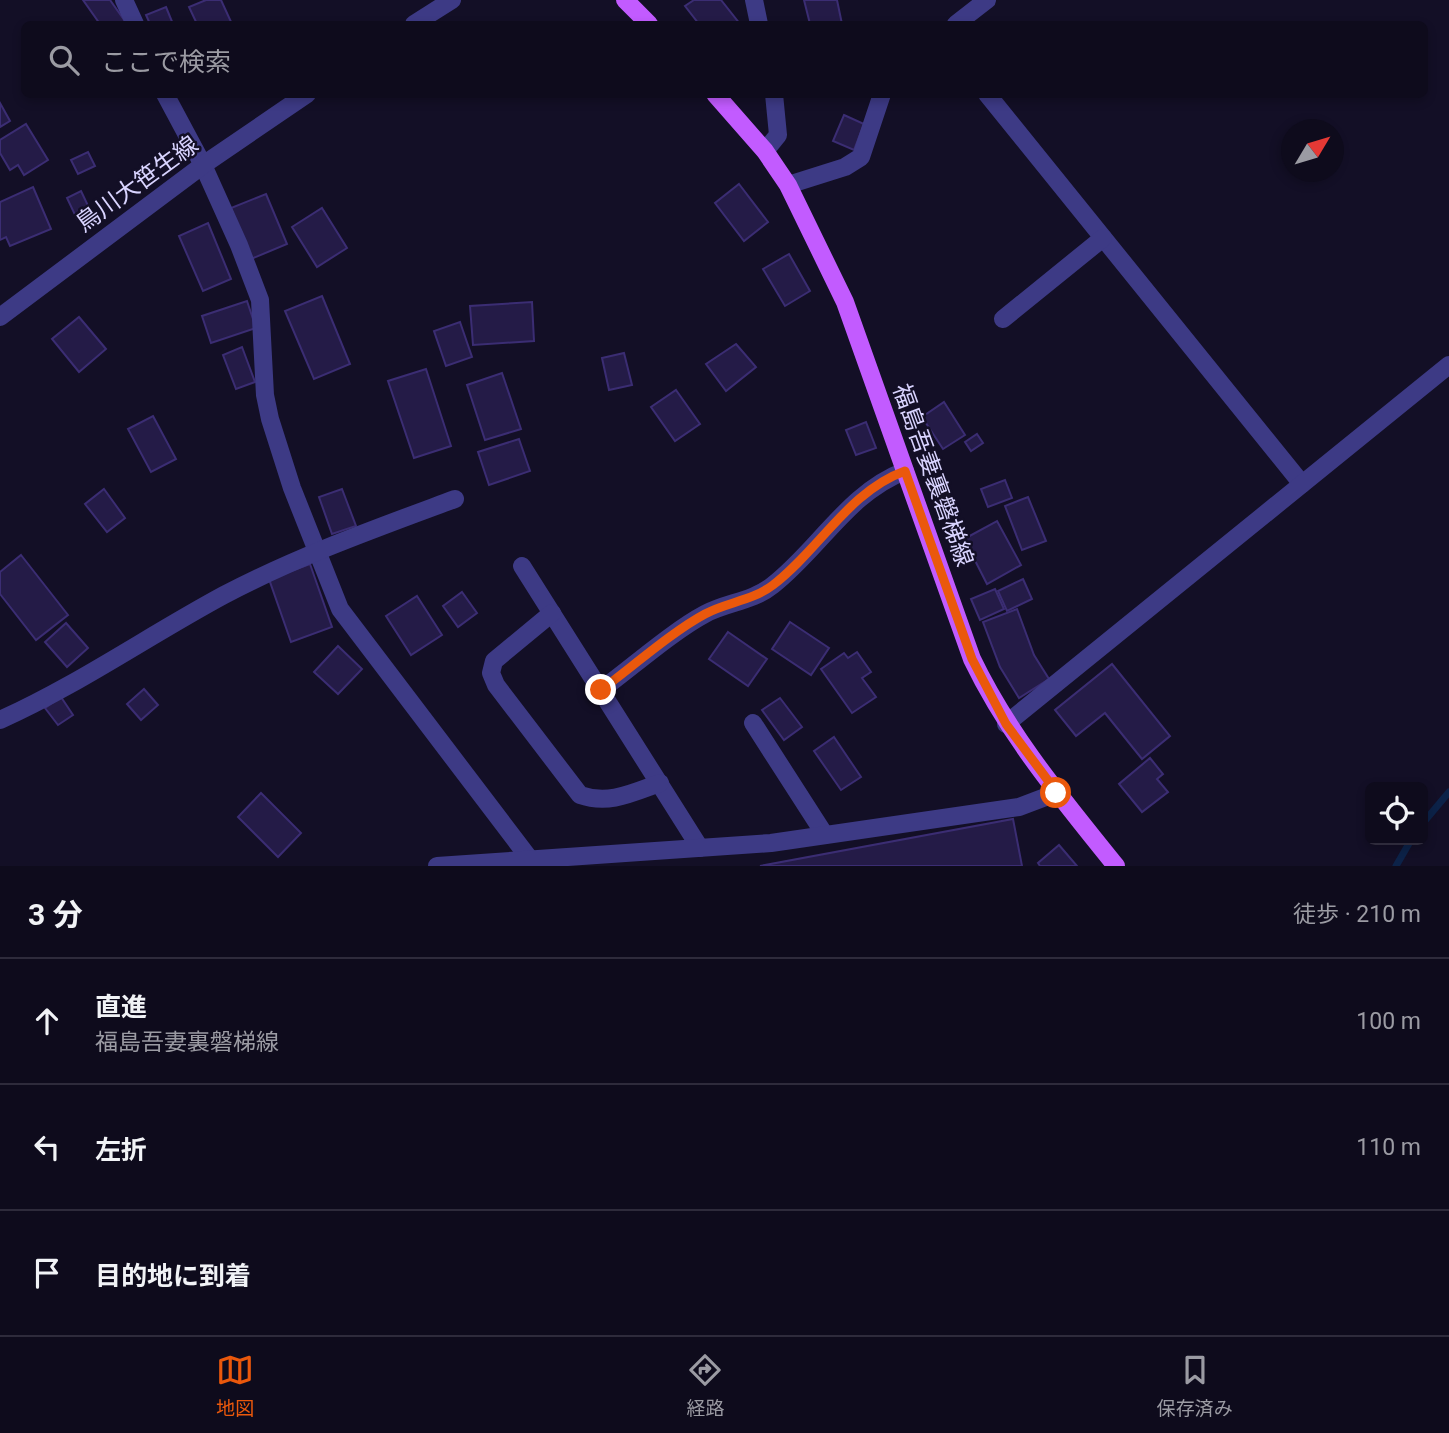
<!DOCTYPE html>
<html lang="ja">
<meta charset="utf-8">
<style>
body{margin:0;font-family:Roboto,"Noto Sans JP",sans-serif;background:#171425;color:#f1f3f6}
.controls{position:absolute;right:21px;bottom:21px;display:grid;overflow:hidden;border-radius:10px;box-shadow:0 4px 10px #0003}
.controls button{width:63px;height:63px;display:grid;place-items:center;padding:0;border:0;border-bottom:2px solid #2e2b3b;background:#0e0b1c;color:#f1f3f6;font:35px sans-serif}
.compass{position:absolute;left:1281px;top:119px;width:63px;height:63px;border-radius:50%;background:#0e0b1c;box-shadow:0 4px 10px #0003;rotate:52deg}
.stop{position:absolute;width:21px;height:21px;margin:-16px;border:5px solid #ea580c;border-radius:50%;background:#fff}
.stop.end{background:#ea580c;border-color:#fff;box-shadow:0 2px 7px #0008}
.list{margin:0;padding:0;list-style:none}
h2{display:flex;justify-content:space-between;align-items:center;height:91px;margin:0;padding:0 28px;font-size:30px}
h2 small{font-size:23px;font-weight:400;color:#9b9ba3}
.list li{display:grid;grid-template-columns:46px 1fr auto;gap:21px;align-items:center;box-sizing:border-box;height:126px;padding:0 28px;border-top:2px solid #2e2b3b}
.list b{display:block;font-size:26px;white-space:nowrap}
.list p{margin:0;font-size:23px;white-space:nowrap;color:#9b9ba3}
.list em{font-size:23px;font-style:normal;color:#9b9ba3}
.icon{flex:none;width:38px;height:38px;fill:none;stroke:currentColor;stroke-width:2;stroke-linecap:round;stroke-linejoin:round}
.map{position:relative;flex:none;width:1449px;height:866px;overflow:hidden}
.search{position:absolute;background:#0e0b1c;box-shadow:0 4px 10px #0003;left:21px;right:21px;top:21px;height:77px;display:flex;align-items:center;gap:18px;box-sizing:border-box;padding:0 24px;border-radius:10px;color:#9b9ba3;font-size:26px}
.sheet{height:469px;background:#0e0b1c}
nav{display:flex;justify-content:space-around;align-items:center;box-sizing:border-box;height:98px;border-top:2px solid #2e2b3b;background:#0e0b1c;font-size:19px;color:#9b9ba3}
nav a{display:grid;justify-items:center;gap:4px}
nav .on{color:#ea580c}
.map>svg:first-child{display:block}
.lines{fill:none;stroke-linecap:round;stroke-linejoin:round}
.stream{stroke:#0c2248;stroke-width:7}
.building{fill:#241b47;stroke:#3b2d73;stroke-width:2}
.minor{stroke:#3d3a85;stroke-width:18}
.tertiary{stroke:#3d3a85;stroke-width:18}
.primary{stroke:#c25bff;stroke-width:18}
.route{stroke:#ea580c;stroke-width:9}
.labels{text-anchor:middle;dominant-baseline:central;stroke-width:5;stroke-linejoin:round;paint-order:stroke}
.street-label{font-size:24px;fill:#d9d4ff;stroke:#130f26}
</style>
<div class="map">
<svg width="1449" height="866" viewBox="0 0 1449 866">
<rect width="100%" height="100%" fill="#130f26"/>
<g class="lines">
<g class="stream">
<polyline points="1423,823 1449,792"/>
<polyline points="1396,866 1411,840"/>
</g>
</g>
<g class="building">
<polygon points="83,0 110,0 127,24 100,24"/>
<polygon points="206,0 221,0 232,24 197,24 189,7"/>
<polygon points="694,0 721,0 740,24 699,24 685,6"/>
<polygon points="804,0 837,0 842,24 810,24"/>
<polygon points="166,7 173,24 150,24 146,15"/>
<polygon points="0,103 10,121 0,127"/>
<polygon points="844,115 864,124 854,150 833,141"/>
<polygon points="26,124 48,160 24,175 18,165 10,170 0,153 0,140"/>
<polygon points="88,152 95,166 78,174 71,160"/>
<polygon points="739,184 768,222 744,241 715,203"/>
<polygon points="33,187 51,229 10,246 6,237 0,240 0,202"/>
<polygon points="81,191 91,212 77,219 67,198"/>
<polygon points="266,194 287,244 251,259 231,208"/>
<polygon points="322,208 347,248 317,267 292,227"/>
<polygon points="208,223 231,279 203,291 179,236"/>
<polygon points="789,254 810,291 785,306 763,269"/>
<polygon points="322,296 350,364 314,379 285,311"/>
<polygon points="247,301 256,328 211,343 202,316"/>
<polygon points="532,302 534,341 473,345 470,306"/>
<polygon points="79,317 106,349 79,372 52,339"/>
<polygon points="460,322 472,357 446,366 434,331"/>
<polygon points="736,344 756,367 726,391 706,364"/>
<polygon points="242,347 255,382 236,389 223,355"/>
<polygon points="624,353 632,385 609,390 602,358"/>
<polygon points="426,369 451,446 414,458 388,381"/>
<polygon points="502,373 521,429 485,440 467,385"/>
<polygon points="676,390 700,424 675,441 651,407"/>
<polygon points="944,402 965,435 943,449 922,417"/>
<polygon points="153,416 176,459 151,472 128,429"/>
<polygon points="866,422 876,448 856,455 846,430"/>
<polygon points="977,434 983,443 971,451 965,442"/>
<polygon points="519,439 530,471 489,485 478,452"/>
<polygon points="1005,480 1012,498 988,507 981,489"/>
<polygon points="104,489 125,518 107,532 85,504"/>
<polygon points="342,489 356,526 332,534 319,497"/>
<polygon points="1028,497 1046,541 1022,550 1005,506"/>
<polygon points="997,521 1021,565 987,584 964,539"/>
<polygon points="21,555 68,615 36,640 0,594 0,572"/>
<polygon points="310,564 332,627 291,642 269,579"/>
<polygon points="1023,579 1032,599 1007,611 998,591"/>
<polygon points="995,589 1004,609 980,620 971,599"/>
<polygon points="462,592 477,613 458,627 443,606"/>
<polygon points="417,596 442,635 411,655 386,616"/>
<polygon points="1017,609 1034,655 1049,679 1019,698 1000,667 983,622"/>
<polygon points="790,622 829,648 811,675 772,649"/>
<polygon points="66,623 88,648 67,667 45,642"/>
<polygon points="728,632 767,659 748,686 709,659"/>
<polygon points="338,646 362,669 338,694 314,672"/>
<polygon points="857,652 871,672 862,678 876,697 852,713 821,669 844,653 848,658"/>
<polygon points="1112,664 1170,736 1142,759 1105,713 1076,736 1055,710"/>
<polygon points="144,689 158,705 141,720 127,704"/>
<polygon points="61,697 73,715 58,725 45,708"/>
<polygon points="780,698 802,727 784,740 762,710"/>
<polygon points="834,737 861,777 841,790 814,751"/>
<polygon points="1150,758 1163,774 1157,779 1168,792 1142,812 1119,784"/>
<polygon points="261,793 301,833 278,857 238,817"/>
<polygon points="1013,819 1022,866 760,866"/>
<polygon points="1059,845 1077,866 1040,866 1038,863"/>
</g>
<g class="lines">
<g class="minor">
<polyline points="124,0 135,24"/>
<polyline points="754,0 759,24"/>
<polyline points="956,24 987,0"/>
<polyline points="165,94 203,165 239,245 260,300 265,395 270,419 292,488 340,609 529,858"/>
<polyline points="987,94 1302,484"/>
<polyline points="765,151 778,135 774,94"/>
<polyline points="788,185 845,167 861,157 882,94"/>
<polyline points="1003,319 1103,238"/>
<polyline points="522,566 700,848"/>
<path d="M552,613L494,661L491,673L496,685L580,795C609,805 632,793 660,783"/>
<path d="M601,690C631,668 673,631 705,614C727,602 752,602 773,585C819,549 849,492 905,471"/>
<path d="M0,720C78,685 148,636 224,595C298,556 377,528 455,499"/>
<polyline points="753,723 825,835"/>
<polyline points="1006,724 1449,365"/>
<polyline points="437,866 771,843 1019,807 1056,793 1061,798"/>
</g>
<g class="tertiary">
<polyline points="414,24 452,0"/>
<polyline points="0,317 203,165 307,94"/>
</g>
<g class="primary">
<polyline points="625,0 649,24"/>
<path d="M715,94L765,151L788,185L845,302L972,659C1009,736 1063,800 1116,866"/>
</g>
</g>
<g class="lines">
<path class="route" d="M601,690C631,668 673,631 705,614C727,602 752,601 773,585C819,550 849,491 905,471L972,659L1006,724L1061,798L1056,793"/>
</g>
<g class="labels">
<g class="street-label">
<text transform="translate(137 184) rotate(-36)">鳥川大笹生線</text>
<text transform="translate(933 475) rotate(70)">福島吾妻裏磐梯線</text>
</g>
</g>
</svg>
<div class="controls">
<button><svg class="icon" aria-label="locate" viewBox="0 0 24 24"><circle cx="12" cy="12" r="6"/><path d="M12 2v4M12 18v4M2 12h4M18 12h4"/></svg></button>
</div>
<svg class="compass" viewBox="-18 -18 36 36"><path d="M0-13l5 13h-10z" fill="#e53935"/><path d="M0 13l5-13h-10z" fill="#9b9ba3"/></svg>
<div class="stop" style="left:1056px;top:793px"></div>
<div class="stop end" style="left:601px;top:690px"></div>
<div class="search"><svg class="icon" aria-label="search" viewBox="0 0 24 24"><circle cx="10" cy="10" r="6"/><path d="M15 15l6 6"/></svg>ここで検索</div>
</div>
<section class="sheet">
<h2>3 分<small>徒歩 · 210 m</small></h2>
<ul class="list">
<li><svg class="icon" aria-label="ahead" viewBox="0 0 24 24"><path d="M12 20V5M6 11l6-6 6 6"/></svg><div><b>直進</b><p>福島吾妻裏磐梯線</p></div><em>100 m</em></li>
<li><svg class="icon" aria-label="left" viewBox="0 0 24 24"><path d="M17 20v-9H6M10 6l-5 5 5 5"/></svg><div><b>左折</b></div><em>110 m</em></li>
<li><svg class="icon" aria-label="arrive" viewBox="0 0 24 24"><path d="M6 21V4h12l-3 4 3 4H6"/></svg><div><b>目的地に到着</b></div></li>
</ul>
</section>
<nav>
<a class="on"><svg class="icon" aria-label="map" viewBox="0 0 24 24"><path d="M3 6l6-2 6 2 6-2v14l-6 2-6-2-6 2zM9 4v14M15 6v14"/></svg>地図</a>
<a><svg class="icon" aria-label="directions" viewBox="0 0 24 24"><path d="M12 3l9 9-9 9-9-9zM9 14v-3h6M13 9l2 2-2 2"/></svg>経路</a>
<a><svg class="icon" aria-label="saved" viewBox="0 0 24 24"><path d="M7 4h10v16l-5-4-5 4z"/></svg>保存済み</a>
</nav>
